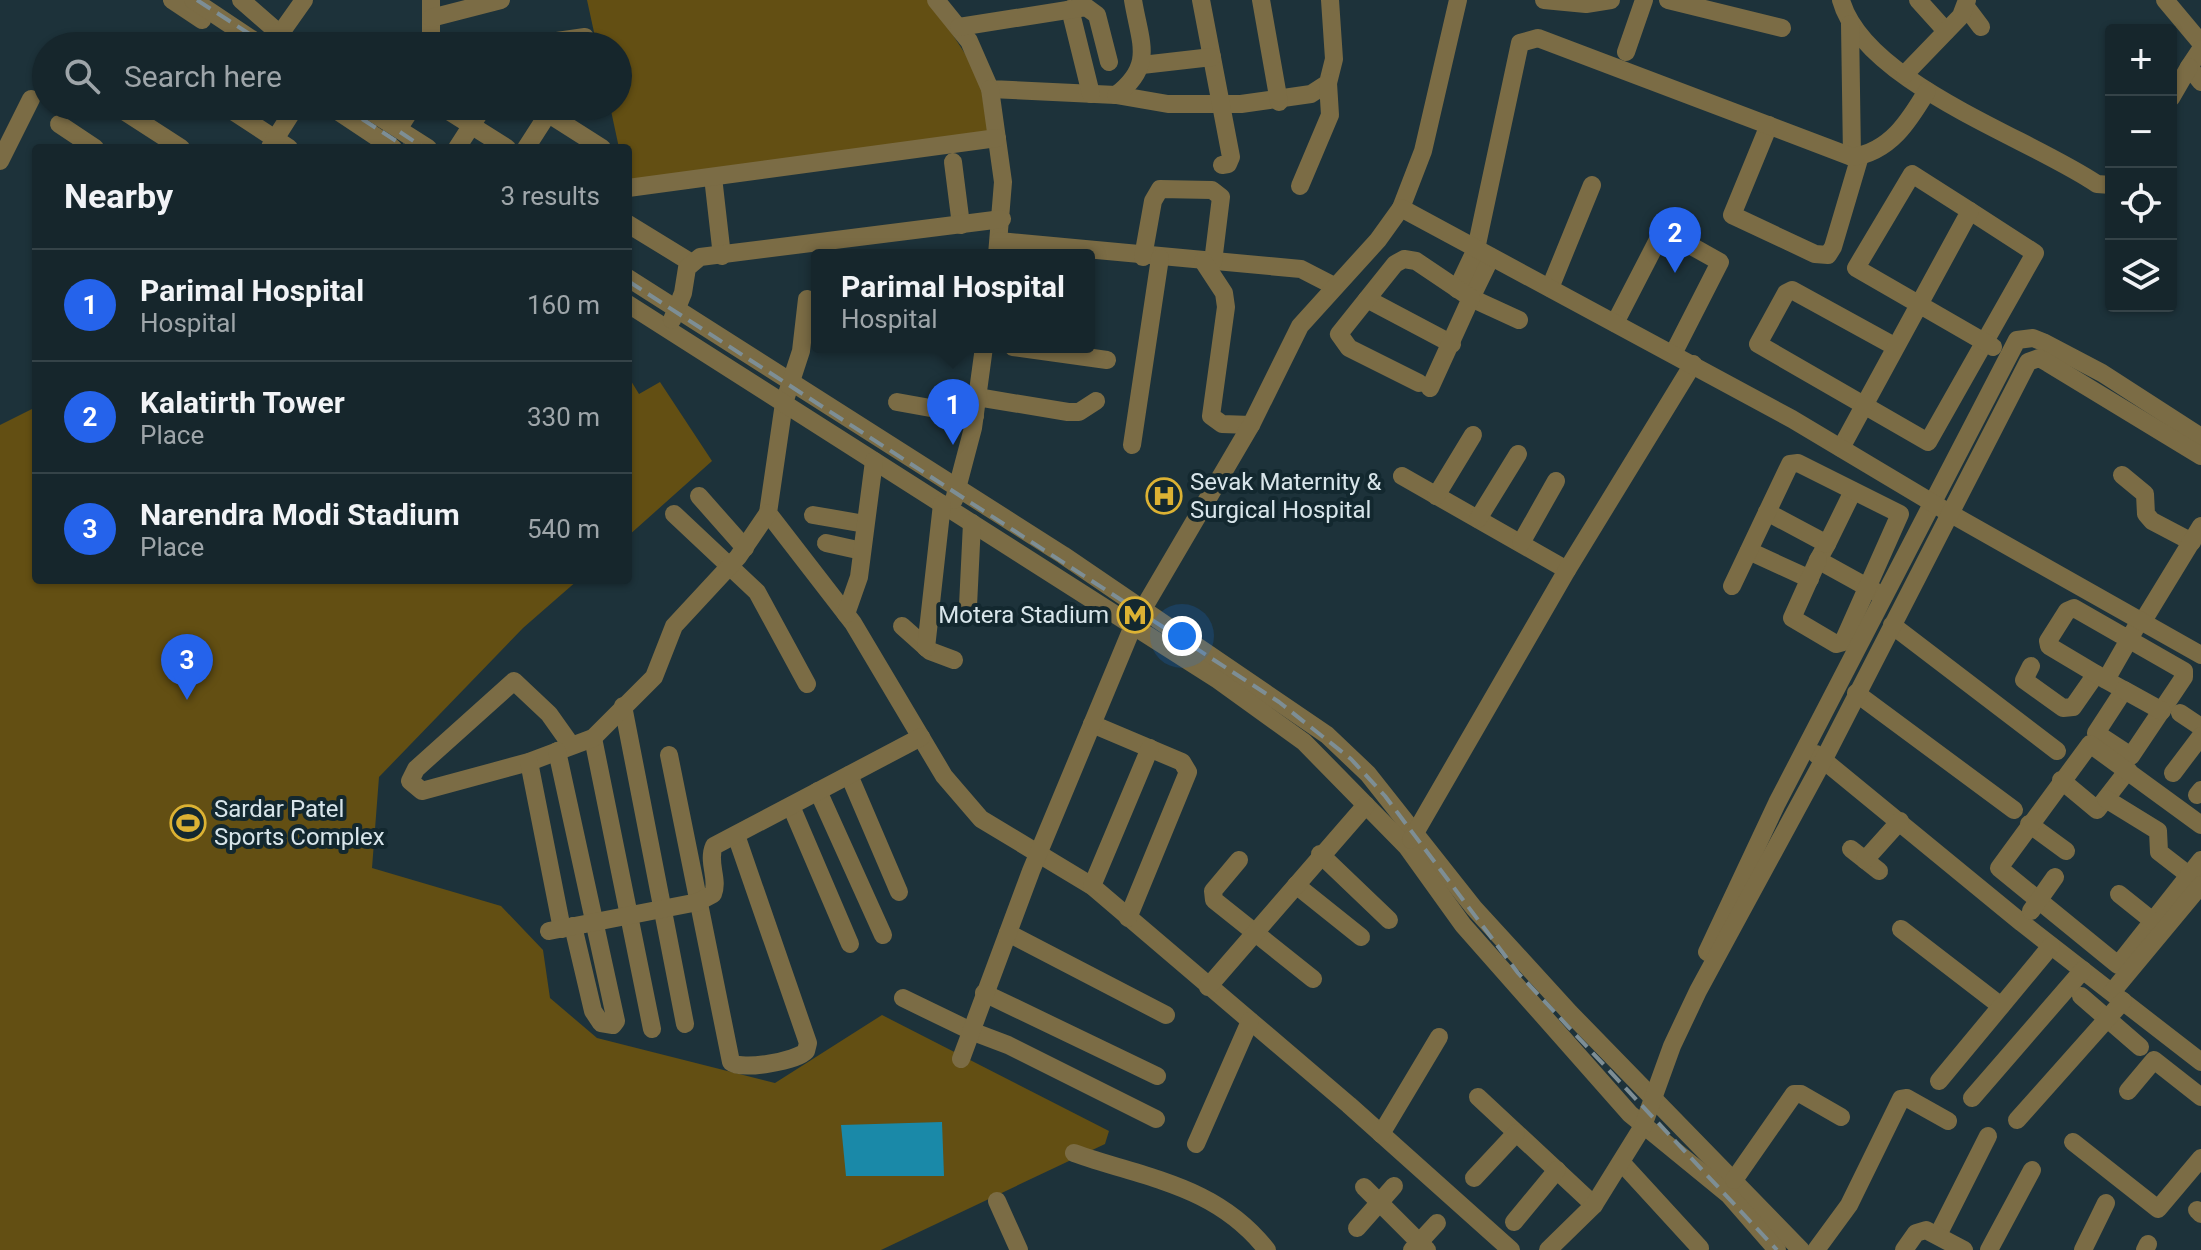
<!DOCTYPE html>
<meta charset="utf-8">
<style>
body{margin:0;font-family:Roboto,sans-serif;background:#233238;color:#f1f3f6}
.controls{position:absolute;right:24px;top:24px;display:grid;overflow:hidden;border-radius:8px;box-shadow:0 2px 6px #0004}
.controls button{width:72px;height:72px;display:grid;place-items:center;padding:0;border:0;border-bottom:2px solid #354348;background:#16262c;color:#f1f3f6;font:40px sans-serif}
.you{position:absolute;left:1182px;top:636px;width:28px;height:28px;margin:-20px;border:6px solid #fff;border-radius:50%;background:#1a73e8;box-shadow:0 0 0 12px #1a73e833}
.badge{display:grid;place-items:center;width:52px;height:52px;border-radius:50%;background:#2563eb;color:#fff;font-size:26px;font-weight:700}
.pin{position:absolute;translate:-50% -66px;filter:drop-shadow(0 2px 4px #0008)}
.pin::after{content:'';position:absolute;top:42px;width:28px;height:24px;background:inherit;clip-path:polygon(0 0,100% 0,50% 100%)}
.popup{position:absolute;left:811px;top:249px;width:284px;height:104px;box-sizing:border-box;display:grid;place-content:center;border-radius:8px;background:#16262c;filter:drop-shadow(0 2px 6px #0005);font-size:26px;white-space:nowrap;color:#9ea5a9}
.popup b{font-size:30px;color:#f1f3f6}
.popup::after{content:'';position:absolute;left:50%;top:100%;margin-left:-16px;border:16px solid transparent;border-top-color:#16262c}
.list{margin:0;padding:0;list-style:none}
h2{display:flex;justify-content:space-between;align-items:center;height:104px;margin:0;padding:0 32px;font-size:34px}
h2 small{font-size:26px;font-weight:400;color:#9ea5a9}
.list li{display:grid;grid-template-columns:52px 1fr auto;gap:24px;align-items:center;box-sizing:border-box;height:112px;padding:0 32px;border-top:2px solid #354348}
.list b{display:block;font-size:30px;white-space:nowrap}
.list p{margin:0;font-size:26px;white-space:nowrap;color:#9ea5a9}
.list em{font-size:26px;font-style:normal;color:#9ea5a9}
.icon{flex:none;width:44px;height:44px;fill:none;stroke:currentColor;stroke-width:2;stroke-linecap:round;stroke-linejoin:round}
.map{position:relative;flex:none;width:2201px;height:1250px;overflow:hidden}
.search{position:absolute;background:#16262c;box-shadow:0 2px 6px #0004;left:32px;top:32px;width:600px;height:88px;display:flex;align-items:center;gap:20px;box-sizing:border-box;padding:0 28px;border-radius:44px;color:#9ea5a9;font-size:30px}
.panel{position:absolute;background:#16262c;box-shadow:0 2px 6px #0004;left:32px;top:144px;width:600px;height:440px;border-radius:8px}
.map>svg:first-child{display:block}
.green{fill:#634f13}
.water{fill:#1a89a8}
.lines{fill:none;stroke-linecap:round;stroke-linejoin:round}
.minor{stroke:#7b6c45;stroke-width:18}
.rail{stroke:#7d8e95;stroke-width:4;stroke-dasharray:16 8;stroke-linecap:butt}
.labels{text-anchor:middle;dominant-baseline:central;stroke-width:8;stroke-linejoin:round;paint-order:stroke}
.poi-label{font-size:24px;fill:#d8e5ea;stroke:#13282f;text-anchor:start}
</style>
<div class="map">
<svg width="2201" height="1250" viewBox="0 0 2201 1250">
<rect width="100%" height="100%" fill="#1d323a"/>
<g class="green">
<polygon points="587,0 930,0 979,75 989,137 636,191 628,167 628,148 619,148 610,106 618,106 618,46 597,46"/>
<polygon points="628,376 639,394 660,382 712,461 628,536"/>
<polygon points="36,407 36,580 578,580 523,628 379,777 372,868 501,906 543,950 550,998 597,1038 775,1083 882,1015 1109,1131 1105,1144 881,1250 0,1250 0,425"/>
</g>
<polygon class="water" points="942,1122 944,1176 846,1176 841,1125"/>
<g class="lines">
<g class="minor">
<polyline points="172,0 202,20"/>
<polyline points="193,0 262,46"/>
<polyline points="241,0 280,34 275,46"/>
<polyline points="431,0 431,46"/>
<polyline points="936,0 969,41 990,89 1116,95 1168,104 1241,104 1311,94 1328,83 1334,59 1330,0"/>
<polyline points="1201,0 1231,157 1228,164 1222,165"/>
<polyline points="1261,0 1279,102"/>
<polyline points="1544,0 1586,4 1611,0"/>
<polyline points="1668,0 1782,28"/>
<path d="M1841,0C1864,83 2030,138 2097,184L2111,185"/>
<polyline points="1918,0 1946,31"/>
<polyline points="2165,0 2201,43"/>
<polyline points="1966,7 1981,27"/>
<polyline points="1070,9 1091,94"/>
<polyline points="431,18 501,0"/>
<polyline points="1850,24 1852,157"/>
<polyline points="959,27 1086,7 1097,15 1109,62"/>
<polyline points="280,34 304,0"/>
<polyline points="522,46 585,37"/>
<polyline points="2201,49 2189,67 2201,82"/>
<polyline points="1626,52 1644,0"/>
<polyline points="1142,65 1212,57"/>
<polyline points="1905,74 1961,16 1967,0"/>
<polyline points="990,89 1003,182 997,255"/>
<path d="M1116,95C1155,65 1140,43 1133,0"/>
<polyline points="2171,98 2189,67"/>
<polyline points="116,106 181,148"/>
<polyline points="225,106 289,148"/>
<polyline points="330,106 393,148"/>
<polyline points="362,106 428,148"/>
<polyline points="536,106 602,148"/>
<polyline points="450,112 507,148"/>
<polyline points="59,124 95,148"/>
<polyline points="1769,125 1732,215 1815,254 1828,255 1833,247 1860,156"/>
<polyline points="399,128 413,106"/>
<polyline points="270,147 296,106"/>
<polyline points="457,148 484,106"/>
<polyline points="526,148 553,106"/>
<polyline points="0,161 31,99"/>
<polyline points="953,162 961,225"/>
<polyline points="713,177 722,256"/>
<polyline points="1300,186 1330,115 1328,83"/>
<polyline points="628,188 997,138"/>
<polyline points="1401,208 1423,151 1458,0"/>
<polyline points="628,224 690,262"/>
<polyline points="999,241 1301,269 1334,286"/>
<polyline points="1143,257 1153,201 1160,189 1212,190 1221,197 1213,262"/>
<polyline points="1491,257 1471,298 1519,320"/>
<polyline points="1203,261 1224,293 1226,307 1211,416 1222,424 1251,425"/>
<polyline points="628,278 1063,555 1327,735 1368,774 1474,908 1570,1013 1801,1250"/>
<polyline points="1550,288 1592,185"/>
<path d="M1457,289L1476,249L1520,43L1538,38L1852,157C1890,152 1909,121 1927,91"/>
<polyline points="807,299 801,351 784,403 768,513 853,623 944,776 981,819 1092,886 1349,1105 1511,1250"/>
<polyline points="1367,299 1452,344"/>
<polyline points="628,304 1218,680 1304,742 1407,847 1463,925 1630,1114 1729,1195 1777,1250"/>
<polyline points="672,320 683,293 687,268 700,257 1002,219"/>
<polyline points="1615,323 1663,230 1720,262 1673,354"/>
<polyline points="1894,346 1792,290 1786,293 1758,344 1928,442 2035,253 1970,211"/>
<polyline points="1013,347 1107,360"/>
<polyline points="1419,383 1349,348 1339,334 1395,264 1404,259 1416,261 1471,298 1430,388"/>
<polyline points="977,397 1068,412 1079,412 1096,401"/>
<polyline points="897,402 975,416"/>
<polyline points="1132,445 1160,258"/>
<polyline points="1841,448 1970,211 1912,174 1856,268 1993,347"/>
<polyline points="2122,475 2145,494 2146,514 2152,521 2192,542"/>
<polyline points="1402,476 1567,570"/>
<polyline points="699,496 745,548"/>
<polyline points="1436,496 1473,435"/>
<polyline points="954,500 973,428 984,347"/>
<polyline points="1767,512 1827,544 1818,560 1876,592"/>
<polyline points="674,514 757,592 807,684"/>
<polyline points="813,515 865,524"/>
<polyline points="1478,519 1518,454"/>
<polyline points="826,543 862,551"/>
<polyline points="1521,543 1556,481"/>
<polyline points="1827,544 1853,491"/>
<polyline points="1749,551 1810,579"/>
<polyline points="1732,586 1790,464 1798,463 1900,514 1843,642 1836,644 1792,618 1818,560"/>
<polyline points="968,606 972,523"/>
<polyline points="846,614 859,577 874,461"/>
<polyline points="2143,621 2201,526"/>
<polyline points="1892,625 2057,751"/>
<polyline points="902,626 930,651 954,660"/>
<polyline points="926,648 942,504"/>
<polyline points="2031,666 2024,680 2063,708 2073,707 2096,674"/>
<path d="M2106,680L2124,690L2096,733L2131,756L2184,677V671L2074,608L2067,611L2048,641L2049,646L2106,680C2117,660 2129,640 2140,620"/>
<polyline points="2124,690 2162,711"/>
<polyline points="1856,693 2014,810"/>
<polyline points="623,706 685,1024"/>
<polyline points="2180,713 2201,727"/>
<polyline points="1092,724 1182,762 1188,772 1128,918"/>
<polyline points="593,738 652,1029"/>
<polyline points="571,745 549,714 514,681 416,769 410,781 422,791 529,762 593,738 654,677 674,626 738,557 768,513"/>
<polyline points="557,751 616,1021 613,1025 601,1023 593,1011 573,926"/>
<polyline points="1816,754 2022,923 2201,1062"/>
<path d="M669,755L731,1062C741,1071 797,1061 806,1051L808,1043L736,835"/>
<polyline points="529,762 562,929"/>
<polyline points="2173,773 2201,736"/>
<polyline points="849,775 899,892"/>
<polyline points="2061,780 2097,810 2128,770"/>
<polyline points="818,791 883,935"/>
<polyline points="2197,795 2201,790"/>
<polyline points="2106,799 2158,831 2159,852 2199,883"/>
<polyline points="791,806 850,944"/>
<polyline points="2029,824 2066,851"/>
<polyline points="2201,825 2090,744 1999,868 2118,965 2201,860"/>
<polyline points="1411,840 1567,570 1693,364"/>
<polyline points="1851,849 1879,871"/>
<polyline points="1320,854 1389,920"/>
<polyline points="1239,860 1213,891 1214,900 1313,979"/>
<polyline points="1865,860 1900,821"/>
<polyline points="1296,885 1361,937"/>
<polyline points="1092,886 1150,748"/>
<polyline points="2119,894 2154,922"/>
<polyline points="2031,911 2055,877"/>
<polyline points="1901,929 2001,1006"/>
<path d="M549,931L698,902L713,894C719,879 707,862 714,846L921,737"/>
<polyline points="1008,933 1166,1015"/>
<polyline points="1707,952 1777,803 2017,340 2033,338 2043,342 2102,373 2201,437"/>
<polyline points="1208,987 1366,805"/>
<polyline points="2112,992 2201,885"/>
<polyline points="984,993 1157,1076"/>
<polyline points="2081,996 2140,1047"/>
<polyline points="903,998 971,1031 1008,1045 1156,1119"/>
<polyline points="961,1059 1031,871 1133,626 1251,425 1300,326 1378,240 1401,208 1792,419 1951,514 2201,655"/>
<polyline points="1939,1081 2051,946"/>
<polyline points="2128,1091 2154,1060 2201,1097"/>
<polyline points="1478,1097 1594,1205"/>
<polyline points="1972,1098 2083,970"/>
<polyline points="2017,1120 2123,1001"/>
<polyline points="1381,1134 1439,1037"/>
<polyline points="2073,1142 2158,1209 2201,1158"/>
<polyline points="1196,1144 1250,1021"/>
<path d="M1074,1153C1147,1179 1216,1185 1267,1250"/>
<polyline points="1622,1163 1700,1248"/>
<polyline points="1474,1178 1516,1133"/>
<polyline points="1734,1180 1794,1094 1801,1094 1841,1117"/>
<polyline points="1364,1187 1427,1250"/>
<polyline points="997,1201 1019,1250"/>
<polyline points="2197,1210 2201,1214"/>
<polyline points="1514,1222 1557,1170"/>
<polyline points="1357,1228 1394,1186"/>
<polyline points="1938,1235 1988,1136"/>
<polyline points="1412,1250 1437,1223"/>
<polyline points="1548,1250 1594,1205 1643,1126 1672,1046 1698,991 1824,759 2028,362 2039,358 2048,363 2201,456"/>
<polyline points="1816,1250 1849,1205 1901,1099 1907,1098 1948,1121"/>
<polyline points="1904,1250 1916,1233 1926,1230 1964,1250"/>
<polyline points="1989,1250 2032,1170"/>
<polyline points="2083,1250 2106,1203"/>
<polyline points="2145,1250 2148,1244"/>
</g>
<g class="rail">
<polyline points="197,0 268,46"/>
<polyline points="342,106 407,148"/>
<polyline points="400,132 424,148"/>
<polyline points="628,281 1279,702 1351,759 1385,796 1518,973 1777,1250"/>
</g>
</g>
<defs>
<symbol id="hospital-ring" viewBox="-11 -11 22 22"><circle r="9.5" fill="#13282f" stroke="#dcb233" stroke-width="1.5"/><path d="M-5-5h3v3.5h4V-5h3V5h-3V1.5h-4V5h-3Z" fill="#dcb233"/></symbol>
<symbol id="metro-ring" viewBox="-11 -11 22 22"><circle r="9.5" fill="#13282f" stroke="#dcb233" stroke-width="1.5"/><path d="M-5.5 5V-5H-3L0 0L3-5H5.5V5H3V-.5L0 4L-3-.5V5Z" fill="#dcb233"/></symbol>
<symbol id="stadium-ring" viewBox="-11 -11 22 22"><circle r="9.5" fill="#13282f" stroke="#dcb233" stroke-width="1.5"/><path d="M0-5a6.5 5 0 1 0 0 10a6.5 5 0 1 0 0-10ZM-3.5-1.8h7v3.6h-7Z" fill="#dcb233"/></symbol>
</defs>
<g fill-rule="evenodd">
<use href="#hospital-ring" x="1144" y="476" width="40" height="40"/>
<use href="#metro-ring" x="1115" y="595" width="40" height="40"/>
<use href="#stadium-ring" x="168" y="803" width="40" height="40"/>
</g>
<g class="labels">
<g class="poi-label">
<text x="1190" y="482">Sevak Maternity &amp;<tspan x="1190" dy="28">Surgical Hospital</tspan></text>
<text x="1109" y="615" text-anchor="end">Motera Stadium</text>
<text x="214" y="809">Sardar Patel<tspan x="214" dy="28">Sports Complex</tspan></text>
</g>
</g>
</svg>
<div class="controls">
<button>+</button>
<button>−</button>
<button><svg class="icon" aria-label="locate" viewBox="0 0 24 24"><circle cx="12" cy="12" r="6"/><path d="M12 2v4M12 18v4M2 12h4M18 12h4"/></svg></button>
<button><svg class="icon" aria-label="layers" viewBox="0 0 24 24"><path d="M12 4l9 5-9 5-9-5zM3 14l9 5 9-5"/></svg></button>
</div>
<div class="you"></div>
<div class="pin badge" style="left:953px;top:445px">1</div>
<div class="popup"><b>Parimal Hospital</b>Hospital</div>
<div class="pin badge" style="left:1675px;top:273px">2</div>
<div class="pin badge" style="left:187px;top:700px">3</div>
<div class="search"><svg class="icon" aria-label="search" viewBox="0 0 24 24"><circle cx="10" cy="10" r="6"/><path d="M15 15l6 6"/></svg>Search here</div>
<section class="panel">
<h2>Nearby<small>3 results</small></h2>
<ul class="list">
<li><span class="badge">1</span><div><b>Parimal Hospital</b><p>Hospital</p></div><em>160 m</em></li>
<li><span class="badge">2</span><div><b>Kalatirth Tower</b><p>Place</p></div><em>330 m</em></li>
<li><span class="badge">3</span><div><b>Narendra Modi Stadium</b><p>Place</p></div><em>540 m</em></li>
</ul>
</section>
</div>
